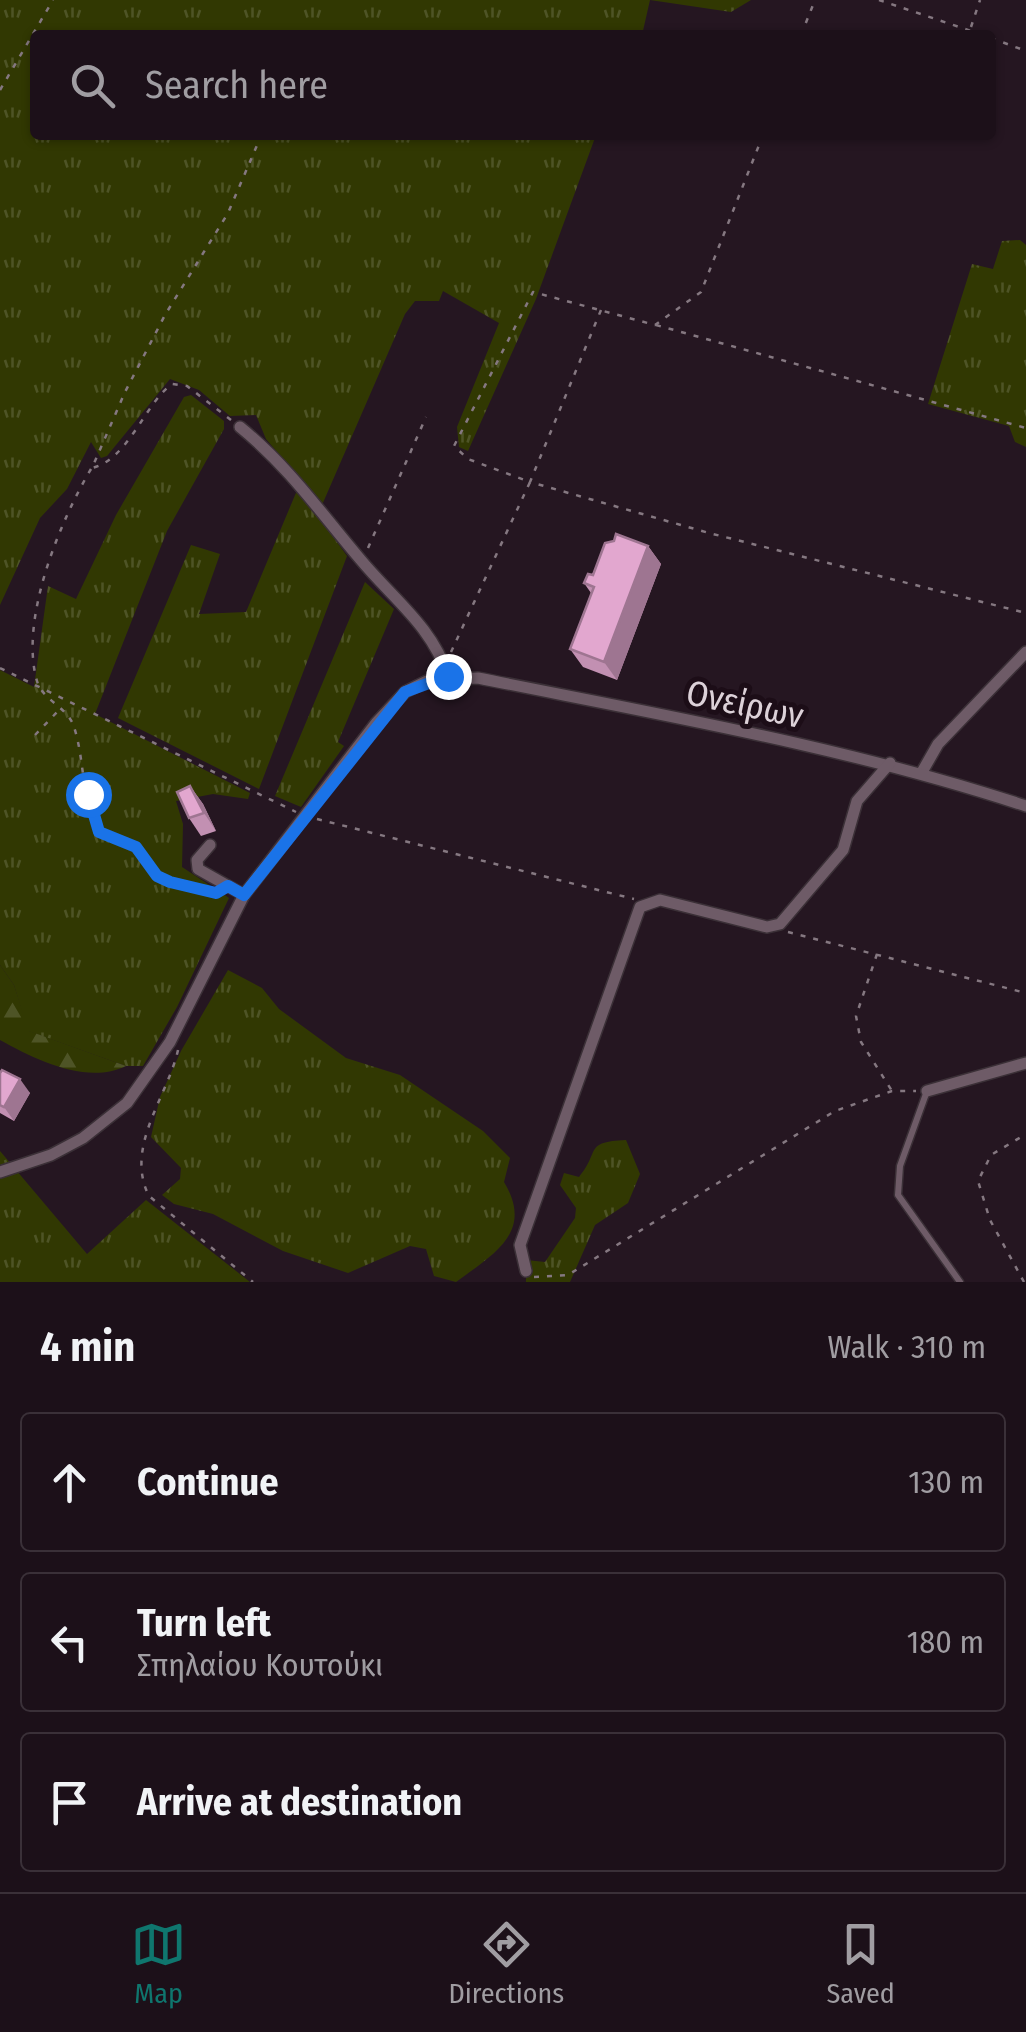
<!DOCTYPE html>
<meta charset="utf-8">
<style>
body{margin:0;font-family:"Fira Sans Condensed",sans-serif;background:#291e26;color:#f1f3f6}
.stop{position:absolute;width:30px;height:30px;margin:-22px;border:8px solid #1a73e8;border-radius:50%;background:#fff}
.stop.end{background:#1a73e8;border-color:#fff;box-shadow:0 2px 10px #0008}
.list{margin:0;padding:0;list-style:none}
h2{display:flex;justify-content:space-between;align-items:center;height:130px;margin:0;padding:0 40px;font-size:42px}
h2 small{font-size:32px;font-weight:400;color:#a09da2}
.list li{display:grid;grid-template-columns:65px 1fr auto;gap:30px;align-items:center;box-sizing:border-box;height:140px;margin:0 20px 20px;padding:0 20px;border:2px solid #3a3038;border-radius:10px}
.list b{display:block;font-size:38px;white-space:nowrap}
.list p{margin:0;font-size:32px;white-space:nowrap;color:#a09da2}
.list em{font-size:32px;font-style:normal;color:#a09da2}
.icon{flex:none;width:55px;height:55px;fill:none;stroke:currentColor;stroke-width:2;stroke-linecap:round;stroke-linejoin:round}
.map{position:relative;flex:none;width:1026px;height:1282px;overflow:hidden}
.search{position:absolute;background:#1c1019;box-shadow:0 2px 8px #0004;left:30px;right:30px;top:30px;height:110px;display:flex;align-items:center;gap:25px;box-sizing:border-box;padding:0 35px;border-radius:10px;color:#a09da2;font-size:38px}
.sheet{height:610px;background:#1c1019}
nav{display:flex;justify-content:space-around;align-items:center;box-sizing:border-box;height:140px;border-top:2px solid #3a3038;background:#1c1019;font-size:28px;color:#a09da2}
nav a{display:grid;justify-items:center;gap:5px}
nav .on{color:#0f766e}
.map>svg:first-child{display:block}
.grass{fill:url(#grass-tufts)}
.forest{fill:url(#forest-firs)}
.lines{fill:none;stroke-linecap:round;stroke-linejoin:round}
.service-casing{stroke:#3b3037;stroke-width:9}
.minor-casing{stroke:#3b3037;stroke-width:14}
.path{stroke:#857881;stroke-width:2.5;stroke-dasharray:5 8;stroke-linecap:butt}
.service{stroke:#6e5b67;stroke-width:6}
.minor{stroke:#6e5b67;stroke-width:11}
.wall{fill:#c290b2}
.shaded-wall{fill:#9e7591}
.building{fill:#e2a7cf;stroke:#9e7591;stroke-width:2.5}
.route{stroke:#1a73e8;stroke-width:12}
.labels{text-anchor:middle;dominant-baseline:central;stroke-width:10;stroke-linejoin:round;paint-order:stroke}
.street-label{font-size:35px;fill:#dcd1d8;stroke:#1c0d17}
</style>
<div class="map">
<svg width="1026" height="1282" viewBox="0 0 1026 1282">
<defs>
<pattern id="grass-tufts" width="24" height="20" patternUnits="userSpaceOnUse" patternTransform="scale(2.5)"><rect width="24" height="20" fill="#313802"/><path d="M3 7l-1-3M5 7V3M7 7l1-3M15 17l-1-3M17 17v-4M19 17l1-3" fill="none" stroke="#4e5426"/></pattern>
<pattern id="forest-firs" width="22" height="20" patternUnits="userSpaceOnUse" patternTransform="scale(2.5)"><rect width="22" height="20" fill="#313802"/><path d="M5 1l3.5 6h-7zM16 11l3.5 6h-7z" fill="#4e5426"/></pattern>
</defs>
<rect width="100%" height="100%" fill="#251621"/>
<g class="grass">
<polygon points="0,0 751,0 731,12 650,0 642,35 35,35 35,135 596,135 536,299 468,451 459,447 457,427 499,323 443,291 439,301 415,301 405,314 322,505 266,439 256,415 230,416 199,390 170,379 107,456 101,458 91,442 67,489 40,518 0,605"/>
<polygon points="1020,240 1026,245 1026,447 1015,442 1009,426 928,404 972,264 993,269 1002,241"/>
<polygon points="191,395 224,421 224,429 167,531 95,714 250,793 248,799 213,794 176,801 183,824 182,867 229,898 177,1007 143,1066 126,1066 28,1031 14,985 0,965 0,670 34,687 48,586 76,599 116,515 184,397"/>
<polygon points="298,488 347,556 259,789 118,718 191,545 220,554 199,614 246,612"/>
<polygon points="365,582 394,609 338,742 344,746 301,807 275,796"/>
<path d="M228,970L262,988L279,1009L346,1058L400,1075L483,1131L510,1158L504,1182C534,1232 495,1253 456,1282L434,1276L426,1249L410,1246L348,1273L283,1251L213,1214L174,1204L162,1195L180,1179L181,1168L151,1137L160,1097L181,1051Z"/>
<path d="M626,1140L640,1174L628,1203L595,1225L570,1282H526V1260L545,1262L575,1218L576,1208L560,1185L564,1173L579,1177C601,1151 583,1142 626,1140Z"/>
<polygon points="0,1151 87,1254 146,1200 250,1282 0,1282"/>
</g>
<path class="forest" d="M0,965L14,985L29,1031L126,1066C87,1085 36,1060 0,1040Z"/>
<g class="lines">
<defs>
<polyline id="service" points="927,1091 900,1166 898,1195 960,1282"/>
<g id="minor">
<path d="M240,427C288,466 321,513 360,559C393,599 432,626 448,676"/>
<polyline points="922,772 938,744 1026,652"/>
<polyline points="210,845 197,860 198,869 244,895"/>
<polyline points="927,1091 1026,1063"/>
<path d="M0,1172L51,1155L83,1138L127,1103L170,1042L244,895L376,723L405,692L427,681L478,678C662,715 847,747 1026,806"/>
<polyline points="526,1271 520,1245 640,907 660,900 767,927 780,924 843,850 857,801 890,763"/>
</g>
</defs>
<use href="#service" class="service-casing"/>
<use href="#minor" class="minor-casing"/>
<g class="path">
<polyline points="879,0 983,35"/>
<polyline points="971,27 980,0"/>
<polyline points="801,35 815,0"/>
<polyline points="991,38 1026,51"/>
<polyline points="0,90 53,0"/>
<polyline points="601,310 530,482 709,533 1026,613"/>
<polyline points="656,325 1026,428"/>
<path d="M231,420L187,386L172,384C145,403 129,459 92,468L125,392L165,315L228,213L258,143"/>
<path d="M91,469C60,521 19,620 37,681C42,700 68,707 74,727C85,760 81,801 99,831L136,847L157,876L217,893"/>
<polyline points="368,548 426,417"/>
<polyline points="451,652 530,482 468,459 454,446 533,292 655,325 701,292 763,135"/>
<polyline points="0,668 296,812"/>
<polyline points="35,735 60,709"/>
<polyline points="317,819 634,899"/>
<polyline points="788,932 1026,993"/>
<polyline points="877,954 856,1016 861,1042 892,1091"/>
<path d="M178,1050C168,1096 124,1147 149,1196L253,1282"/>
<polyline points="534,1277 568,1275 835,1111 892,1091 916,1091"/>
<polyline points="1024,1282 990,1220 978,1181 991,1155 1026,1134"/>
</g>
<use href="#service" class="service"/>
<use href="#minor" class="minor"/>
</g>
<g class="wall">
<polygon points="648,546 661,564 617,680 583,667 570,649 591,593 584,583 593,575"/>
<polygon points="190,786 203,804 216,831 201,836 189,818"/>
<polygon points="0,1073 30,1093 14,1121 0,1113"/>
</g>
<g class="shaded-wall">
<polygon points="648,546 661,564 617,680 604,662"/>
<polygon points="190,786 203,804 216,831 204,813"/>
<polygon points="20,1079 30,1093 14,1121 4,1107"/>
</g>
<g class="building">
<polygon points="616,534 648,546 604,662 570,649 594,587 584,583 588,574 593,575 605,543 614,541"/>
<polygon points="190,786 204,813 189,818 177,792"/>
<polygon points="2,1070 20,1079 4,1107 0,1105 0,1073"/>
</g>
<g class="lines">
<polyline class="route" points="88,794 99,832 136,847 157,876 170,882 216,893 228,886 244,895 405,692 448,676"/>
</g>
<g class="labels">
<g class="street-label">
<text transform="translate(745 704) rotate(12)">Ονείρων</text>
</g>
</g>
</svg>
<div class="stop" style="left:88px;top:794px"></div>
<div class="stop end" style="left:448px;top:676px"></div>
<div class="search"><svg class="icon" aria-label="search" viewBox="0 0 24 24"><circle cx="10" cy="10" r="6"/><path d="M15 15l6 6"/></svg>Search here</div>
</div>
<section class="sheet">
<h2>4 min<small>Walk · 310 m</small></h2>
<ul class="list">
<li><svg class="icon" aria-label="ahead" viewBox="0 0 24 24"><path d="M12 20V5M6 11l6-6 6 6"/></svg><div><b>Continue</b></div><em>130 m</em></li>
<li><svg class="icon" aria-label="left" viewBox="0 0 24 24"><path d="M17 20v-9H6M10 6l-5 5 5 5"/></svg><div><b>Turn left</b><p>Σπηλαίου Κουτούκι</p></div><em>180 m</em></li>
<li><svg class="icon" aria-label="arrive" viewBox="0 0 24 24"><path d="M6 21V4h12l-3 4 3 4H6"/></svg><div><b>Arrive at destination</b></div></li>
</ul>
</section>
<nav>
<a class="on"><svg class="icon" aria-label="map" viewBox="0 0 24 24"><path d="M3 6l6-2 6 2 6-2v14l-6 2-6-2-6 2zM9 4v14M15 6v14"/></svg>Map</a>
<a><svg class="icon" aria-label="directions" viewBox="0 0 24 24"><path d="M12 3l9 9-9 9-9-9zM9 14v-3h6M13 9l2 2-2 2"/></svg>Directions</a>
<a><svg class="icon" aria-label="saved" viewBox="0 0 24 24"><path d="M7 4h10v16l-5-4-5 4z"/></svg>Saved</a>
</nav>
